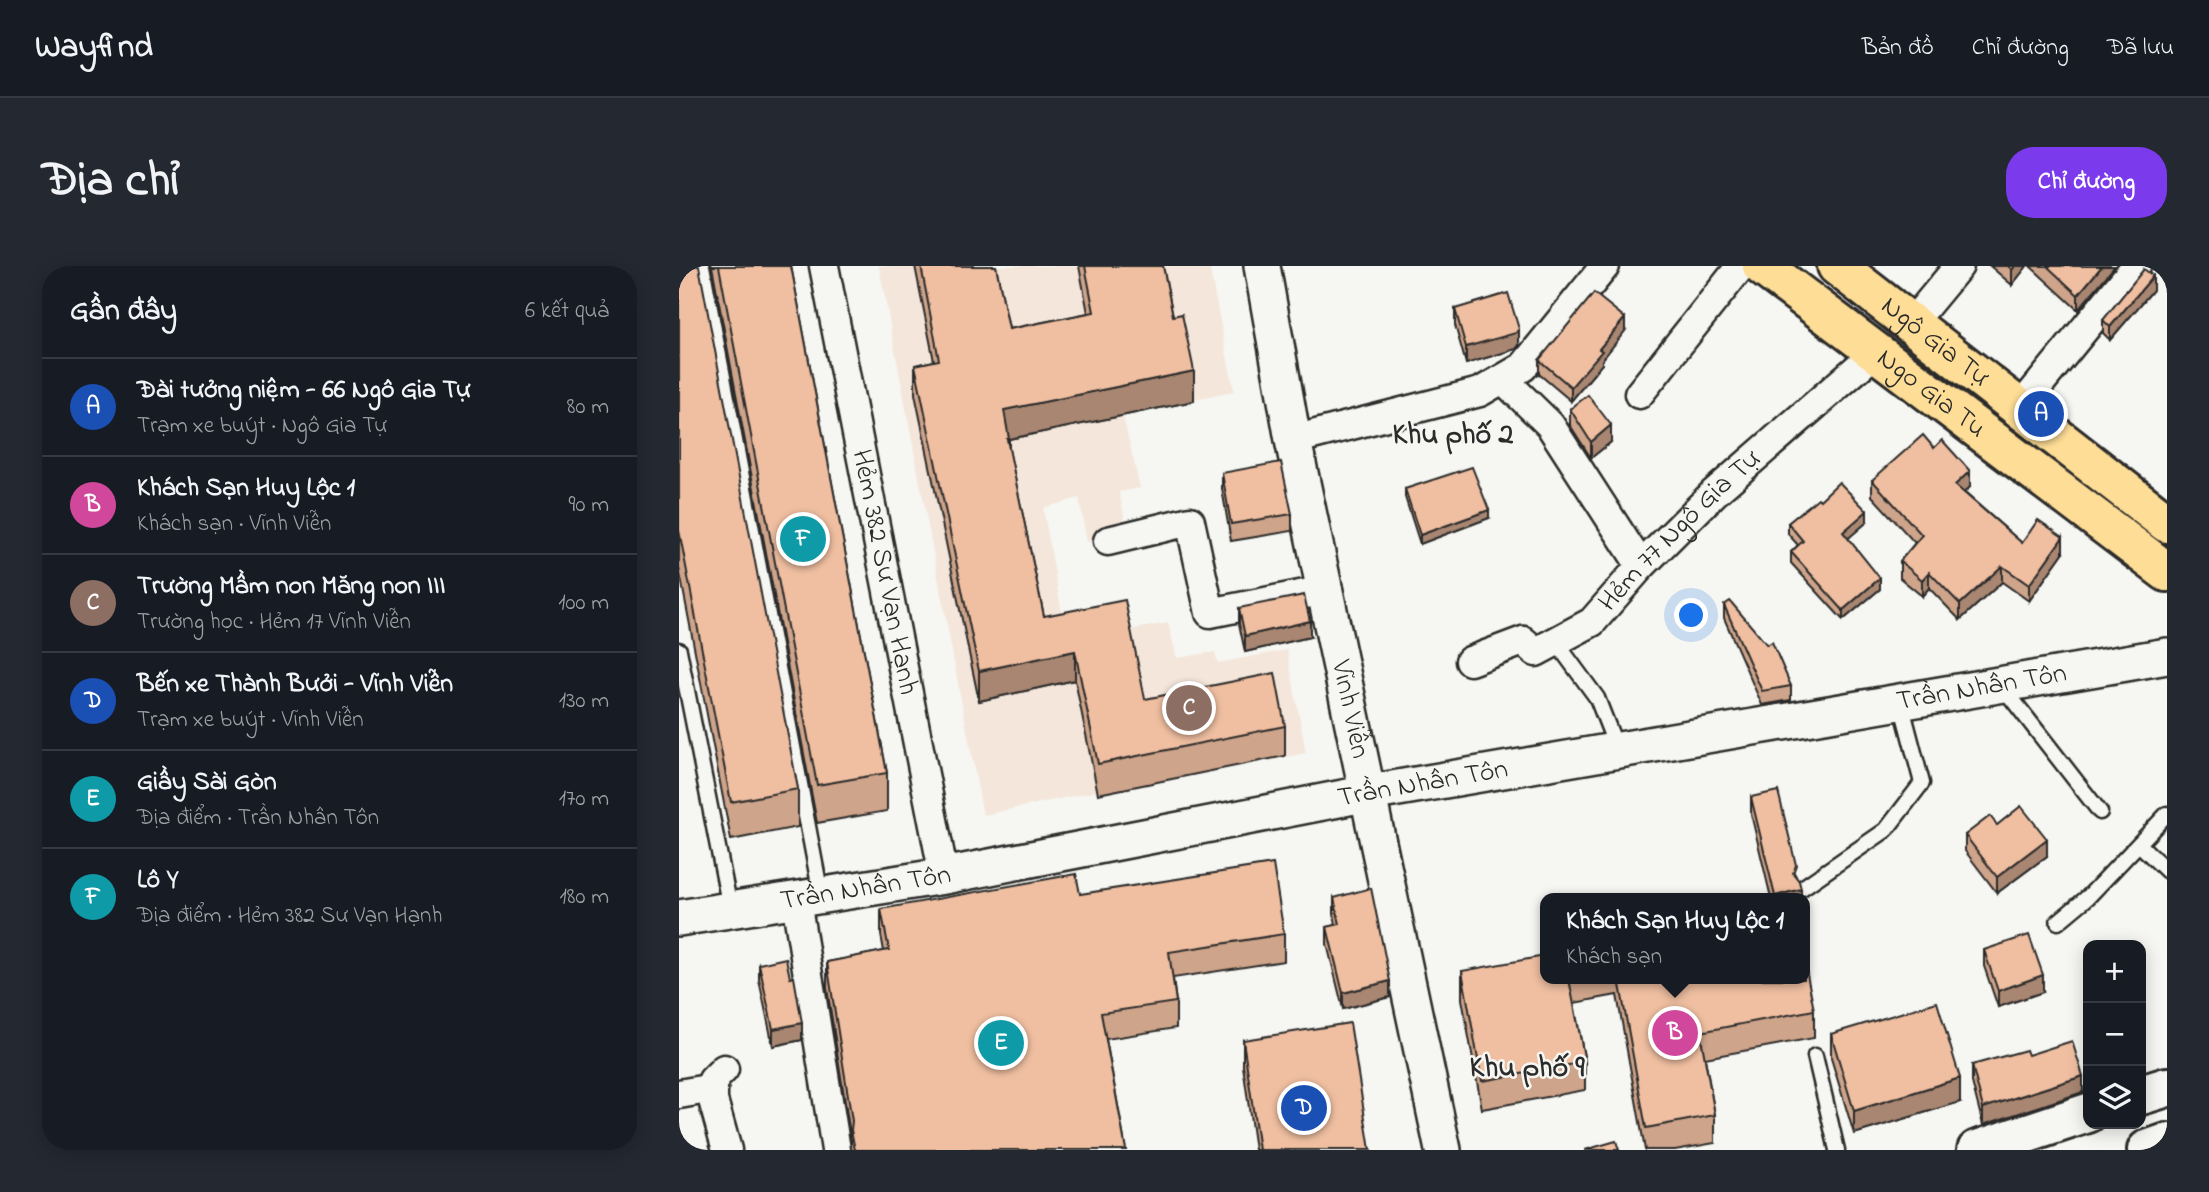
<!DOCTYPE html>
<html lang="vi">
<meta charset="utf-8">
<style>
body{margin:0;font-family:"Indie Flower",sans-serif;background:#242831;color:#f1f3f6}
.controls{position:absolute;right:21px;bottom:21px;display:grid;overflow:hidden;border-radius:14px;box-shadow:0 4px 18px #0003}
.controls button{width:63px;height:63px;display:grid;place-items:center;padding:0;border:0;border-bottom:2px solid #363941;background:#171b24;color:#f1f3f6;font:35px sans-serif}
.you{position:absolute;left:1013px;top:350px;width:24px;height:24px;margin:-18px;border:5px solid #fff;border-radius:50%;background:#1a73e8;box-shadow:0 0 0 10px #1a73e833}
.badge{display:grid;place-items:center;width:46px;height:46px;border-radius:50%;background:#7c3aed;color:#fff;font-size:23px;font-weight:700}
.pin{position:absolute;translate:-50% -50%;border:4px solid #fff;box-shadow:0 2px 7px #0006}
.popup{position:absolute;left:861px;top:627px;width:270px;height:91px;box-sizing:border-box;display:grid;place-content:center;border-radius:14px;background:#171b24;filter:drop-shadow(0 2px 5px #0005);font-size:23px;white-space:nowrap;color:#9ea1a6}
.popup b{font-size:26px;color:#f1f3f6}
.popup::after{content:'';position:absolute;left:50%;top:100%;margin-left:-14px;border:14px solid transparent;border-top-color:#171b24}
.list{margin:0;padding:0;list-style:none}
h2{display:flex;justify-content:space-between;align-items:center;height:91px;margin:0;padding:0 28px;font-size:30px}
h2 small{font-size:23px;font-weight:400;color:#9ea1a6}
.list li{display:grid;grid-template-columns:46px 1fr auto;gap:21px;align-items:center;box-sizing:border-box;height:98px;padding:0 28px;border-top:2px solid #363941}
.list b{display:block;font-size:26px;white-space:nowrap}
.list p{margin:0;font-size:23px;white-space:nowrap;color:#9ea1a6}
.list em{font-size:23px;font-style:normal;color:#9ea1a6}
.icon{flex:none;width:38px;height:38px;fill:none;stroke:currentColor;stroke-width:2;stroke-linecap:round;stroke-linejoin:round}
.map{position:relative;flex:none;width:1488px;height:884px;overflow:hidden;border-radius:28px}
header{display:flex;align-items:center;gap:42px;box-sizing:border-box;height:98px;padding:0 35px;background:#171b24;border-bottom:2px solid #363941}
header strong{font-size:33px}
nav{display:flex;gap:38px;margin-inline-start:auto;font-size:24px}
.intro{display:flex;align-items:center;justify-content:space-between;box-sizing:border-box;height:168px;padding:0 42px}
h1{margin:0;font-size:49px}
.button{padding:18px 32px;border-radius:28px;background:#7c3aed;color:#fff;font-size:24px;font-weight:700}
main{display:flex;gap:42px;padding:0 42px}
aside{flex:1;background:#171b24;border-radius:28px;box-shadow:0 4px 18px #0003}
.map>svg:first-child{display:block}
.built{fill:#f4e6da}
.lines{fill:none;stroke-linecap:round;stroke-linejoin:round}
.service-casing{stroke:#2b2b2b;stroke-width:19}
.minor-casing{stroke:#2b2b2b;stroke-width:33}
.tertiary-casing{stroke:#2b2b2b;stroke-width:40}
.secondary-casing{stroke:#2b2b2b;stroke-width:44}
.primary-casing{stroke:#2b2b2b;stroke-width:44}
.service{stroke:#f6f6f2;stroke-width:14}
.minor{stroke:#f6f6f2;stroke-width:28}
.tertiary{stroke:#f6f6f2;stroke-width:35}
.secondary{stroke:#f6f6f2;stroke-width:38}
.primary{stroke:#fedd96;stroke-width:38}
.wall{fill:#cea48a;stroke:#2b2b2b;stroke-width:2}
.shaded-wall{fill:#a88671;stroke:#2b2b2b;stroke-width:2}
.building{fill:#f0bfa1;stroke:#2b2b2b;stroke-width:2}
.labels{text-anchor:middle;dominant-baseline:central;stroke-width:5;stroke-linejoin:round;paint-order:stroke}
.street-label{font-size:28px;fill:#2b2b2b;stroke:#f6f6f2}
.neighbourhood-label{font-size:30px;font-weight:bold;fill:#2b2b2b;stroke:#f6f6f2}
</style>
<header>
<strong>Wayfind</strong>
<nav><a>Bản đồ</a><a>Chỉ đường</a><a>Đã lưu</a></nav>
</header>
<div class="intro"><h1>Địa chỉ</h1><a class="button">Chỉ đường</a></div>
<main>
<aside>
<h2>Gần đây<small>6 kết quả</small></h2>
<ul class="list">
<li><span class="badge" style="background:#1a4fb4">A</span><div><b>Đài tưởng niệm - 66 Ngô Gia Tự</b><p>Trạm xe buýt · Ngô Gia Tự</p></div><em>80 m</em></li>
<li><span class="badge" style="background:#d1479c">B</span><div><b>Khách Sạn Huy Lộc 1</b><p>Khách sạn · Vĩnh Viễn</p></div><em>90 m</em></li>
<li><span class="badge" style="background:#8d6e63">C</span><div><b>Trường Mầm non Măng non III</b><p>Trường học · Hẻm 17 Vĩnh Viễn</p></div><em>100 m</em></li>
<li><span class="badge" style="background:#1a4fb4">D</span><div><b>Bến xe Thành Bưởi - Vĩnh Viễn</b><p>Trạm xe buýt · Vĩnh Viễn</p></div><em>130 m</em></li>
<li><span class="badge" style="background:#0f9aa8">E</span><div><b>Giầy Sài Gòn</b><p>Địa điểm · Trần Nhân Tôn</p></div><em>170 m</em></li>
<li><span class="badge" style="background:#0f9aa8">F</span><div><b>Lô Y</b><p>Địa điểm · Hẻm 382 Sư Vạn Hạnh</p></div><em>180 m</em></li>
</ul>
</aside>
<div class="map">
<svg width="1488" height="884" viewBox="0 0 1488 884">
<rect width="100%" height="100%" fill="#f6f6f2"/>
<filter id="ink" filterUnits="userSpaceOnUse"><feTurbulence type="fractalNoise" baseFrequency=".0143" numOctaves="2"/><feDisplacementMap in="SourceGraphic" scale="14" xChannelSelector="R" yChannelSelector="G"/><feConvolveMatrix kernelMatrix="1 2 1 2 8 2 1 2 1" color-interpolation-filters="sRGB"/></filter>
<g filter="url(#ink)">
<polygon class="built" points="200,0 530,0 555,125 444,150 461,222 440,226 448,264 408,276 400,232 364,242 388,375 489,357 498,392 536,386 539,397 608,384 627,487 419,528 418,525 304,549"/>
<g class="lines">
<defs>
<g id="service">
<polyline points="23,0 142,629"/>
<polyline points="877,376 918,432 938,483"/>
<polyline points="0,384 51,642"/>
<polyline points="1323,420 1421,546"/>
<polyline points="1460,578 1488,605"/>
<polyline points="1123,622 1207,564 1243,517 1222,437"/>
<polyline points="1379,656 1409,631 1488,548"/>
<polyline points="1136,790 1158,884"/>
</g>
<g id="minor">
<path id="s1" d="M145,0L265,610"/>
<polyline points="1232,58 1280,0"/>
<polyline points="824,113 871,159 962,300"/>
<polyline points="960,128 1062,0"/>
<polyline points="1341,142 1457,0"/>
<polyline points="614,174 801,126 844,101 926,0"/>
<polyline points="429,275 511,255 531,347 646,324"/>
<path id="s2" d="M791,395L844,375L857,386L913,356L962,300L1035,227L1197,86"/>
<polyline points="117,634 157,884"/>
<polyline points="45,803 34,814 34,834 48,884"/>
<polyline points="0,828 34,822"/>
</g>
<g id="tertiary">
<path id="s3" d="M583,0L614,174L764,884"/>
<path id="s4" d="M0,652L265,610L690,527L1488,390"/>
</g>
<g id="secondary">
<polyline points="1462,829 1488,821"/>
<polyline points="1298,884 1409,847"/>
<polyline points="1468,884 1488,877"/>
</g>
<g id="primary">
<path id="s5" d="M1083,0L1488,306"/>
<path id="s6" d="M1158,0L1488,257"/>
</g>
</defs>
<use href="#service" class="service-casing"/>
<use href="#minor" class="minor-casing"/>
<use href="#tertiary" class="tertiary-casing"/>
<use href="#secondary" class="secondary-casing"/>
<use href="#primary" class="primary-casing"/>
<use href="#service" class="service"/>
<use href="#minor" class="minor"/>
<use href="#tertiary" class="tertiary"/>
<use href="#secondary" class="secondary"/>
<use href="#primary" class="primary"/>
</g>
<g class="wall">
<polygon points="0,0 119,523 119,561 52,574 0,302"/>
<polygon points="33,0 112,0 208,507 208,545 138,557"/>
<polygon points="236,0 317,0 330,63 409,47 400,0 484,0 494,50 515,135 330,173 330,184 365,350 466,433 606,460 606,490 419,528 396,414 300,435 236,128 236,99 255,95"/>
<polygon points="1311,0 1348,0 1333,19"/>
<polygon points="1351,0 1436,0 1399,44"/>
<polygon points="1474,24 1431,74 1424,67 1424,54"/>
<polygon points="776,43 840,79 837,83 787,98 776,59"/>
<polygon points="946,65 923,94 923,98 892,135 860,108 860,94"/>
<polygon points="891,143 932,176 912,192 891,159"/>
<polygon points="543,207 613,248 613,265 552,275 543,223"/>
<polygon points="1193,214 1291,221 1285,226 1343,277 1384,287 1350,335 1323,316 1281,354 1250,322 1243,330 1221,312 1221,295 1236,277 1193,230"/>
<polygon points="726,223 810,252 741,278 726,231"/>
<polygon points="1141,234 1188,256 1169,272 1201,323 1164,354 1112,297 1112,286 1119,279 1109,268 1109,257"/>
<polygon points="1045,339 1088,379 1112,420 1112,434 1083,439 1045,352"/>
<polygon points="560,342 631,371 566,386 560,358"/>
<polygon points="1072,531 1117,610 1122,632 1092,632 1072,548"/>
<polygon points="1318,559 1368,590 1318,627 1286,585 1286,569"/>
<polygon points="401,628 605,668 605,695 494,712 497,736 497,762 427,773 447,884 172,884 172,874 148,722 148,696 205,685 202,669 202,643"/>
<polygon points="655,632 711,731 664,743 648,678 648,661 657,659 655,648"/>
<polygon points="1305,684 1364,726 1319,741 1305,700"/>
<polygon points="80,698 123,774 94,780 80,714"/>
<polygon points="783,705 866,713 1125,713 1135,744 1135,772 1026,792 1036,849 1036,877 996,884 966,884 938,729 895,737 906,796 906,824 803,843 783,733"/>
<polygon points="1152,768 1281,836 1175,868 1152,792"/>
<polygon points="564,774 691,884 576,884 564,800"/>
<polygon points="1349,789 1404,826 1304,859 1293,816 1293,799"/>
</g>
<g class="shaded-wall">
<polygon points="1336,0 1348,0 1333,19 1333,4"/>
<polygon points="1423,0 1436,0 1399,44 1399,29"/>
<polygon points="1474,10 1474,24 1431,74 1431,61"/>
<polygon points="946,52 946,65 923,94 923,98 892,135 892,121 920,83"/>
<polygon points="840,63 840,79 837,83 787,98 787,81"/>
<polygon points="515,105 515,135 325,174 325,144"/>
<polygon points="932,159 932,176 912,192 912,176"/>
<polygon points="1291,205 1291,221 1276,235 1276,219"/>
<polygon points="810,244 810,252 741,278 741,269"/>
<polygon points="1188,245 1188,256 1164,277 1164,266"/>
<polygon points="1384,271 1384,287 1350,335 1350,319"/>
<polygon points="1323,300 1323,316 1281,354 1281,338"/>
<polygon points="1250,306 1250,322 1243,330 1243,314"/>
<polygon points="1201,312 1201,323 1164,354 1164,344"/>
<polygon points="631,355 631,371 566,386 566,370"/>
<polygon points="396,385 396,414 300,435 300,405"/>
<polygon points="1368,573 1368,590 1318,627 1318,611"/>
<polygon points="1122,623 1122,632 1096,632 1096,630"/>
<polygon points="1364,709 1364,726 1319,741 1319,725"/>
<polygon points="711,715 711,731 664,743 664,727"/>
<polygon points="123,757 123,774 94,780 94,763"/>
<polygon points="1404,810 1404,826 1304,859 1304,842"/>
<polygon points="1281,812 1281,836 1175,868 1175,845"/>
</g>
<g class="building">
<polygon points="0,0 20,0 119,523 52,536 0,264"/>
<polygon points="40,0 112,0 208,507 138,519"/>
<polygon points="242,0 317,0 330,63 415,46 406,0 484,0 494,50 503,48 515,105 325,144 330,173 328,173 365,350 446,334 466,433 596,407 606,460 419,498 396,385 300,405 236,99 260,94"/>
<polygon points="1329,0 1336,0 1333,4"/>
<polygon points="1368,0 1423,0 1399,29"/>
<polygon points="1465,3 1474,10 1431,61 1424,54"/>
<polygon points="829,27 840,63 837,67 787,81 776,43"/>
<polygon points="915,27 946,52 920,83 923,85 892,121 860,94"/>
<polygon points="909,129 932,159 912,176 891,143"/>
<polygon points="1244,169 1255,182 1263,174 1291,205 1276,219 1343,277 1359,254 1384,271 1350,319 1323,300 1281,338 1250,306 1243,314 1221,295 1243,269 1193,214"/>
<polygon points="602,196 613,248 552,258 543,207"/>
<polygon points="793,201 810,244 741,269 726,223"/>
<polygon points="1160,216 1188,245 1164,266 1201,312 1164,344 1112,286 1124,275 1109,257 1139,232 1141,234"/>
<polygon points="625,329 631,355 566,370 560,342"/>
<polygon points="1051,335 1088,379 1093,376 1112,420 1083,425 1045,339"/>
<polygon points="1099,525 1117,599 1114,607 1120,615 1122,623 1096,630 1072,531"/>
<polygon points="1342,540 1368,573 1318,611 1286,569 1311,550 1318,559"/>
<polygon points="594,598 605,668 490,686 497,736 422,747 447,884 176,884 172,864 173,855 148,696 210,684 202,643 397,608 401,628"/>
<polygon points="692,622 711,715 664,727 648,661 661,658 655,632"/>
<polygon points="1350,669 1364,709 1319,725 1305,684"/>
<polygon points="866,690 866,713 890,713 906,796 803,815 783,705"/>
<polygon points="107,692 111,712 115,711 123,757 94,763 80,698"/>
<polygon points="1125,693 1135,744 1021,766 1036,849 967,862 940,713 1125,713"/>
<polygon points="1258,736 1281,812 1175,845 1152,768"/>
<polygon points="671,757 691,884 580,884 564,774"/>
<polygon points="1393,775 1404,810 1304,842 1293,799 1347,784 1349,789"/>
<polygon points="937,875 940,884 906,884"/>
</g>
</g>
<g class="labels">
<g class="street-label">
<text stroke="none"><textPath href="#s6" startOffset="124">Ngô Gia Tự</textPath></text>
<text stroke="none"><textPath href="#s5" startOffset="212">Ngo Gia Tu</textPath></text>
<text stroke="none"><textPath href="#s2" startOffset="264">Hẻm 77 Ngô Gia Tự</textPath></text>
<text stroke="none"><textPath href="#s1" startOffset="312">Hẻm 382 Sư Vạn Hạnh</textPath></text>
<text stroke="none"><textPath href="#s4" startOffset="1323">Trần Nhân Tôn</textPath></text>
<text stroke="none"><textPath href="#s3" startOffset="452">Vĩnh Viễn</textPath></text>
<text stroke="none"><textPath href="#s4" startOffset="756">Trần Nhân Tôn</textPath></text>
<text stroke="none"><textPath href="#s4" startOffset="189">Trần Nhân Tôn</textPath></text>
</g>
<g class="neighbourhood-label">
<text x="774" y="170">Khu phố 2</text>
<text x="848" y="803">Khu phố 9</text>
</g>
</g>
</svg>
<div class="controls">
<button>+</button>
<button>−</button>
<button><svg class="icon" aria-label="layers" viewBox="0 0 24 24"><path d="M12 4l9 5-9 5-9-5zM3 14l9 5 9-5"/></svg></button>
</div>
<div class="you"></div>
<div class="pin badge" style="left:1362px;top:148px;background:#1a4fb4">A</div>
<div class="pin badge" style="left:996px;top:767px;background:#d1479c">B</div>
<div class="popup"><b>Khách Sạn Huy Lộc 1</b>Khách sạn</div>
<div class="pin badge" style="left:510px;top:442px;background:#8d6e63">C</div>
<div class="pin badge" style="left:625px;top:842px;background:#1a4fb4">D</div>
<div class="pin badge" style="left:322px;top:777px;background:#0f9aa8">E</div>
<div class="pin badge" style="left:124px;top:273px;background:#0f9aa8">F</div>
</div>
</main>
